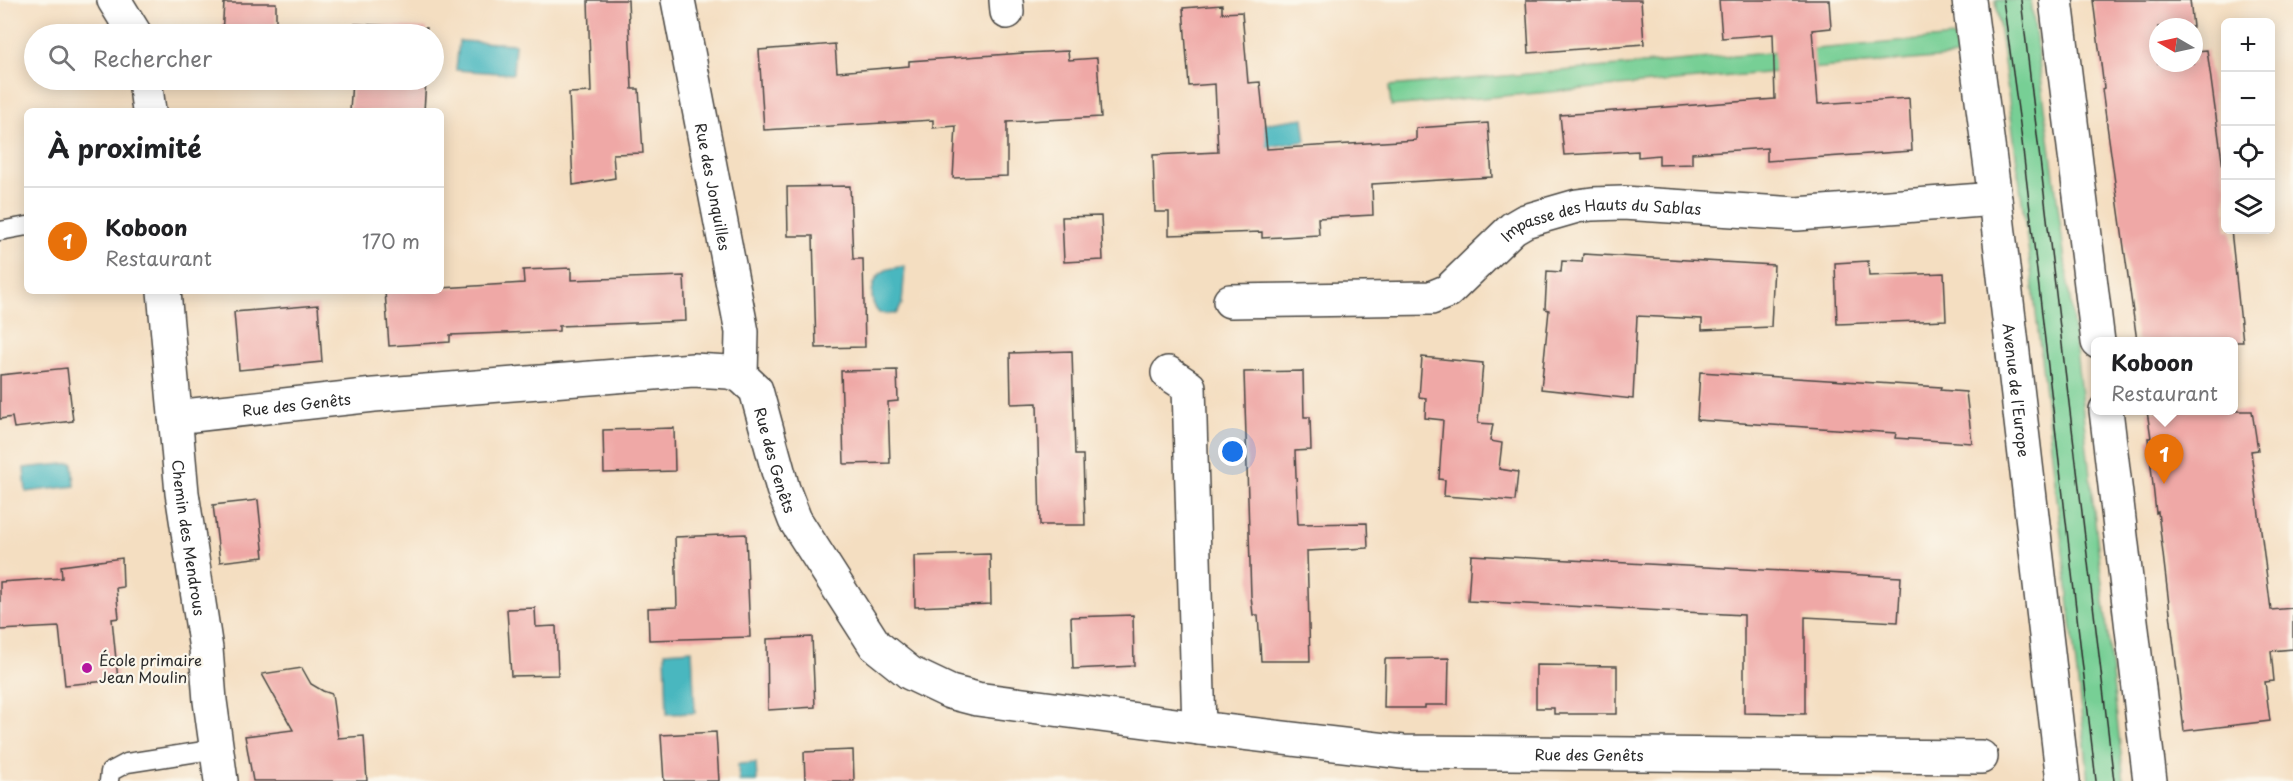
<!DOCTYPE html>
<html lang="fr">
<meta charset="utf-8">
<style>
body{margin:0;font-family:"Playpen Sans",sans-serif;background:#f2f2f2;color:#202124}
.controls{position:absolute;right:18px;top:18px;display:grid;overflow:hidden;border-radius:9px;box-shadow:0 3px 15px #0003}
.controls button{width:54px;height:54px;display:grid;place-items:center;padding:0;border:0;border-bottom:2px solid #e0e0e0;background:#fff;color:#202124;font:30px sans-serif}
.compass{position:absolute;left:2149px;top:18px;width:54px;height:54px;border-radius:50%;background:#fff;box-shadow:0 3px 15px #0003;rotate:279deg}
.you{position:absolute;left:1233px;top:452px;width:21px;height:21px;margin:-15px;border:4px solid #fff;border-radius:50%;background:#1a73e8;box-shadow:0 0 0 9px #1a73e833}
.badge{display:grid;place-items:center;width:39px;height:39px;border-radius:50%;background:#0b8043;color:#fff;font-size:20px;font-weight:700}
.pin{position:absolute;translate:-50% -50px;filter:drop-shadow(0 2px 3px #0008)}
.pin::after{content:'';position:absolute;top:32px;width:21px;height:18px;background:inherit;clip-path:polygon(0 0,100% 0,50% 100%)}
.popup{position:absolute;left:2091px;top:337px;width:147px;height:78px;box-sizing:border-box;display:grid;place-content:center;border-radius:9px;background:#fff;filter:drop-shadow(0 2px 4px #0005);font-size:20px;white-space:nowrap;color:#757577}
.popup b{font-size:22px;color:#202124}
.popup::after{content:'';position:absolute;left:50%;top:100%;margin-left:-12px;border:12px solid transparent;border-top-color:#fff}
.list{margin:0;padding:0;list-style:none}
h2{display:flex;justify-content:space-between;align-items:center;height:78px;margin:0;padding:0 24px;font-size:26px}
h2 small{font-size:20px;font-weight:400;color:#757577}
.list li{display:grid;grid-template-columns:39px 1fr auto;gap:18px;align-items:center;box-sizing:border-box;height:108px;padding:0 24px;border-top:2px solid #e0e0e0}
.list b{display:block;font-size:22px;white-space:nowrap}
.list p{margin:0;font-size:20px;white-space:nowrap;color:#757577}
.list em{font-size:20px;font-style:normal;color:#757577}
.icon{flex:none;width:33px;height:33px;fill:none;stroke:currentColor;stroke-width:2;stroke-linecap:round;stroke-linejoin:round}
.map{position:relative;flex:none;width:2293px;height:781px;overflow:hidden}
.search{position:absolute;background:#fff;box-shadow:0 3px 15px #0003;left:24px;top:24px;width:420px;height:66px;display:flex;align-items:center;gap:15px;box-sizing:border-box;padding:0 21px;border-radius:33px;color:#757577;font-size:22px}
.panel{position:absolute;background:#fff;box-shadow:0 3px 15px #0003;left:24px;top:108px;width:420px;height:186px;border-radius:9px}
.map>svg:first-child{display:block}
.green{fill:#77cf95;stroke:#517d60;stroke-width:1.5}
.water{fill:#48b7bf;stroke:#3a7175;stroke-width:1.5}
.building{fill:#efa8a6}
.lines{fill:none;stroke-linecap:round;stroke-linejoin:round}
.lane-casing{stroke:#494642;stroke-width:21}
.street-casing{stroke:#494642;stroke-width:36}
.primary-casing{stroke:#494642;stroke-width:36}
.lane{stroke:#fff;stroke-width:18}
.street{stroke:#fff;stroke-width:33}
.primary{stroke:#fff;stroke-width:33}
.tram{stroke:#2b2b2b;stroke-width:1.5}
.poi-dot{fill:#b5179e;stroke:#fbf7ec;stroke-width:2}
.labels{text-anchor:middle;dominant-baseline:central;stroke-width:4.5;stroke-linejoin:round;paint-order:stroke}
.street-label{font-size:15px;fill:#2b2b2b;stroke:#fbf7ec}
.poi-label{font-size:15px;fill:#2b2b2b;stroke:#fbf7ec;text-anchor:start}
</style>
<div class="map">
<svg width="2293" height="781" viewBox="0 0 2293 781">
<rect width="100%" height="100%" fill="#fbf7ec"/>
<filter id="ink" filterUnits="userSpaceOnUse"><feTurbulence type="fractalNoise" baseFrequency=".0167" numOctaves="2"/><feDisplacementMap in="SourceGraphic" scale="12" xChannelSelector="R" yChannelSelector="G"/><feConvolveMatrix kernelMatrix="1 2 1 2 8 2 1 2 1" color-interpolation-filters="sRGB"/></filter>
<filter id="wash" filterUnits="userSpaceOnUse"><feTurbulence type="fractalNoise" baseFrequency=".008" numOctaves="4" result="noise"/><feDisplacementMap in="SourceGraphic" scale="24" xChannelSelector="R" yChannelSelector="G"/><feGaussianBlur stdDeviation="1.35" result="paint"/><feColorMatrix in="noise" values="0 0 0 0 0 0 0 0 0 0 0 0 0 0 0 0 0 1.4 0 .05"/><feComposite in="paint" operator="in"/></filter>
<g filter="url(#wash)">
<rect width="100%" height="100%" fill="#f4dec1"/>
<g class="green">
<polygon points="1996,0 2031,0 2072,314 2124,781 2089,781 2032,278"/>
<polygon points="1954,37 1957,56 1391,106 1389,86"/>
</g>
<g class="water">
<polygon points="459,41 515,44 513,74 456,70"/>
<polygon points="1303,118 1306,141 1250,150 1247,126"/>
<path d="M905,266L902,304L896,314L879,313C868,301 870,278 886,270C891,268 899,267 905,266Z"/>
<polygon points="73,463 75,486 26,492 24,468"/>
<polygon points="692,650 695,713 667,714 665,652"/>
<polygon points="756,763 757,781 739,781 738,764"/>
</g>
<g id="blocks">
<g class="building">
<polygon points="588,0 628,0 632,89 639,89 643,153 613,154 615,178 573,185 569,93 591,92"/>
<polygon points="1526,0 1641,0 1644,44 1529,53"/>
<polygon points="1719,0 1829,0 1831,28 1812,30 1818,104 1909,98 1912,151 1767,161 1767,148 1692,153 1692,164 1659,165 1659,155 1638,157 1638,151 1564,155 1560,115 1775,99 1773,34 1722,38"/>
<polygon points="2093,0 2190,0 2193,27 2158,27 2158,63 2194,63 2194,34 2196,51 2207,50 2226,190 2226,230 2231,230 2243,342 2137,341 2102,89 2104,88"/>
<polygon points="224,3 276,3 276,34 222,34"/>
<polygon points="1222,5 1222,13 1242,12 1248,83 1260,82 1267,149 1416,140 1416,128 1488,123 1492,177 1372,184 1373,215 1318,218 1319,235 1262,238 1262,232 1169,235 1169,212 1155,212 1153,155 1218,152 1215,84 1189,86 1183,8"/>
<polygon points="355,24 427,28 426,34 355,34"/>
<polygon points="835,44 837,72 909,66 909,61 1024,53 1068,51 1069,60 1097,58 1101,117 1007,122 1007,176 953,178 956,126 933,128 933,120 764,130 759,50"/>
<polygon points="352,80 426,80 424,111 350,111"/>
<polygon points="850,186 853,259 863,259 865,347 816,348 813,236 788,236 787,187"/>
<polygon points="1101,216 1103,260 1064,262 1062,217"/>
<polygon points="1583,254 1774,265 1771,327 1702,330 1702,319 1637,316 1633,399 1541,389 1549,310 1545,309 1547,271 1561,272 1562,261 1582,262"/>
<polygon points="1868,261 1869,276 1944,273 1946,320 1837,324 1835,263"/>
<polygon points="571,268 571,280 684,276 686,321 559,326 559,331 450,335 450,342 389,346 385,291 441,291 441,288 524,283 523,270"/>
<polygon points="318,305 322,362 239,370 234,312"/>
<polygon points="1072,351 1075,455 1083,455 1085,525 1040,525 1037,403 1011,404 1010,353"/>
<polygon points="1422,357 1483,363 1478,423 1493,424 1490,441 1502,443 1499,469 1518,472 1515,501 1444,496 1445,480 1439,479 1443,420 1425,418 1426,398 1419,397"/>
<polygon points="67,368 73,421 14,428 12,417 0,419 0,375"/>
<polygon points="897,370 898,401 888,402 890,463 844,464 841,371"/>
<polygon points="1303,371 1304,417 1310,417 1311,450 1295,451 1298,524 1367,523 1368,548 1307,551 1310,661 1261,661 1258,615 1253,615 1251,596 1244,372"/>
<polygon points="1700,372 1941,387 1940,390 1966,392 1972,443 1895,438 1896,433 1697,420"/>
<polygon points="2147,411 2252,411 2258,450 2251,451 2271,610 2293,608 2293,649 2271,651 2274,681 2265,682 2270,721 2184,731 2158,512 2156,513 2148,438 2151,438"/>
<polygon points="674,428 675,471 604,473 603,430"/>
<polygon points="258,500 264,557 220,562 213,505"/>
<polygon points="746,534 750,637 649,640 648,608 677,607 675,537"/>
<polygon points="990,554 991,604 915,607 914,556"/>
<polygon points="1471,555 1901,577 1898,622 1805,617 1805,714 1744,713 1744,615 1468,601"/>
<polygon points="122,558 123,587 116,588 119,618 112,619 118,680 65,685 59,627 0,630 0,582 62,578 61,566"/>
<polygon points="535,608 536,627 556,626 558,675 511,676 507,609"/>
<polygon points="1133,615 1134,666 1073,669 1071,617"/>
<polygon points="812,637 815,707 768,710 767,639"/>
<polygon points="1449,658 1448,705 1425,705 1425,708 1384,708 1385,659"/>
<polygon points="1536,665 1617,666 1617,714 1554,714 1554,708 1536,708"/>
<polygon points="302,668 311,684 323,691 332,694 338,738 364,736 367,781 253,781 245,736 293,730 262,674"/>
<polygon points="716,732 719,781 664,781 661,735"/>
<polygon points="853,750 854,781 805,781 804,752"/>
</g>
</g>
</g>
<g filter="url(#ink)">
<use href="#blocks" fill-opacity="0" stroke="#494642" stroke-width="1.5"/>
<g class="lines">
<defs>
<g id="lane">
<polyline points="0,231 27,226"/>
<polyline points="109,781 110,772 127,763 217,749"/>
</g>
<g id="street">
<polyline points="114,0 135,34"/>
<path id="s1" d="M678,0L742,332L741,376"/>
<polyline points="1006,0 1007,12"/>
<polyline points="145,80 149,111"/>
<path id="s2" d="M164,291L182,493L206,649L210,701L221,781"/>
<path id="s3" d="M1230,301L1431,298L1448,291L1513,228L1525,221L1577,206L1592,204L1623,203L1797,214L1995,199"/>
<polyline points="1168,373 1189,387 1199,728"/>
<path id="s4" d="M175,417L374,395L693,370L729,372L741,376L756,390L783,489L795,520L875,645L910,673L950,692L977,699L1199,728L1403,752L1981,757"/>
</g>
<g id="primary">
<path id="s5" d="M1969,0L1995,199L2063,781"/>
<polyline points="2056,0 2098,342"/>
<polyline points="2106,410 2150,781"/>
</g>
</defs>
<use href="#lane" class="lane-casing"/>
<use href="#street" class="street-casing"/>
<use href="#primary" class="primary-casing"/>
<use href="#lane" class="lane"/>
<use href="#street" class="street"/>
<use href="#primary" class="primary"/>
<g class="tram">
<polyline points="2003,0 2020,124 2096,781"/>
<polyline points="2021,0 2114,781"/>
</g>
</g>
</g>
<circle class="poi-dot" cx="87" cy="668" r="6"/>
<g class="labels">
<g class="street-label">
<text stroke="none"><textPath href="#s1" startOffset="190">Rue des Jonquilles</textPath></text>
<text stroke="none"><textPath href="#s3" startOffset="399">Impasse des Hauts du Sablas</textPath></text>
<text stroke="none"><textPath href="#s5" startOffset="393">Avenue de l'Europe</textPath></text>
<text stroke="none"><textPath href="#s4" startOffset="122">Rue des Genêts</textPath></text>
<text stroke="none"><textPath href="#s4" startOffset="662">Rue des Genêts</textPath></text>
<text stroke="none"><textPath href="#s2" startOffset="248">Chemin des Mendrous</textPath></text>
<text stroke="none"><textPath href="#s4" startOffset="1606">Rue des Genêts</textPath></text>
</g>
<g class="poi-label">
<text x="99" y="659">École primaire<tspan x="99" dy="17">Jean Moulin</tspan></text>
</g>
</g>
</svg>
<div class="controls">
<button>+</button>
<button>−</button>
<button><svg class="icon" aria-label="locate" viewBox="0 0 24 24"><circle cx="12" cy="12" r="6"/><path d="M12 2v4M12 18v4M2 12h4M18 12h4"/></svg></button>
<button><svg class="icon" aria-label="layers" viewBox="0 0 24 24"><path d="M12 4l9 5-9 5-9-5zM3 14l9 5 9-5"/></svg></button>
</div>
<svg class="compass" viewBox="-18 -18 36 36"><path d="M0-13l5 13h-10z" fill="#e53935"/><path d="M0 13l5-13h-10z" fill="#757577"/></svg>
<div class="you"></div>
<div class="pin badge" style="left:2164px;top:484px;background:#e8710a">1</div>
<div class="popup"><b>Koboon</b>Restaurant</div>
<div class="search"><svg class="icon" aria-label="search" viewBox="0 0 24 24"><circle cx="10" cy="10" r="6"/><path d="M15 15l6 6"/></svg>Rechercher</div>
<section class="panel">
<h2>À proximité<small></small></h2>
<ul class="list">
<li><span class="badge" style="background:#e8710a">1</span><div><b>Koboon</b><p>Restaurant</p></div><em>170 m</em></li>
</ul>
</section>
</div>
